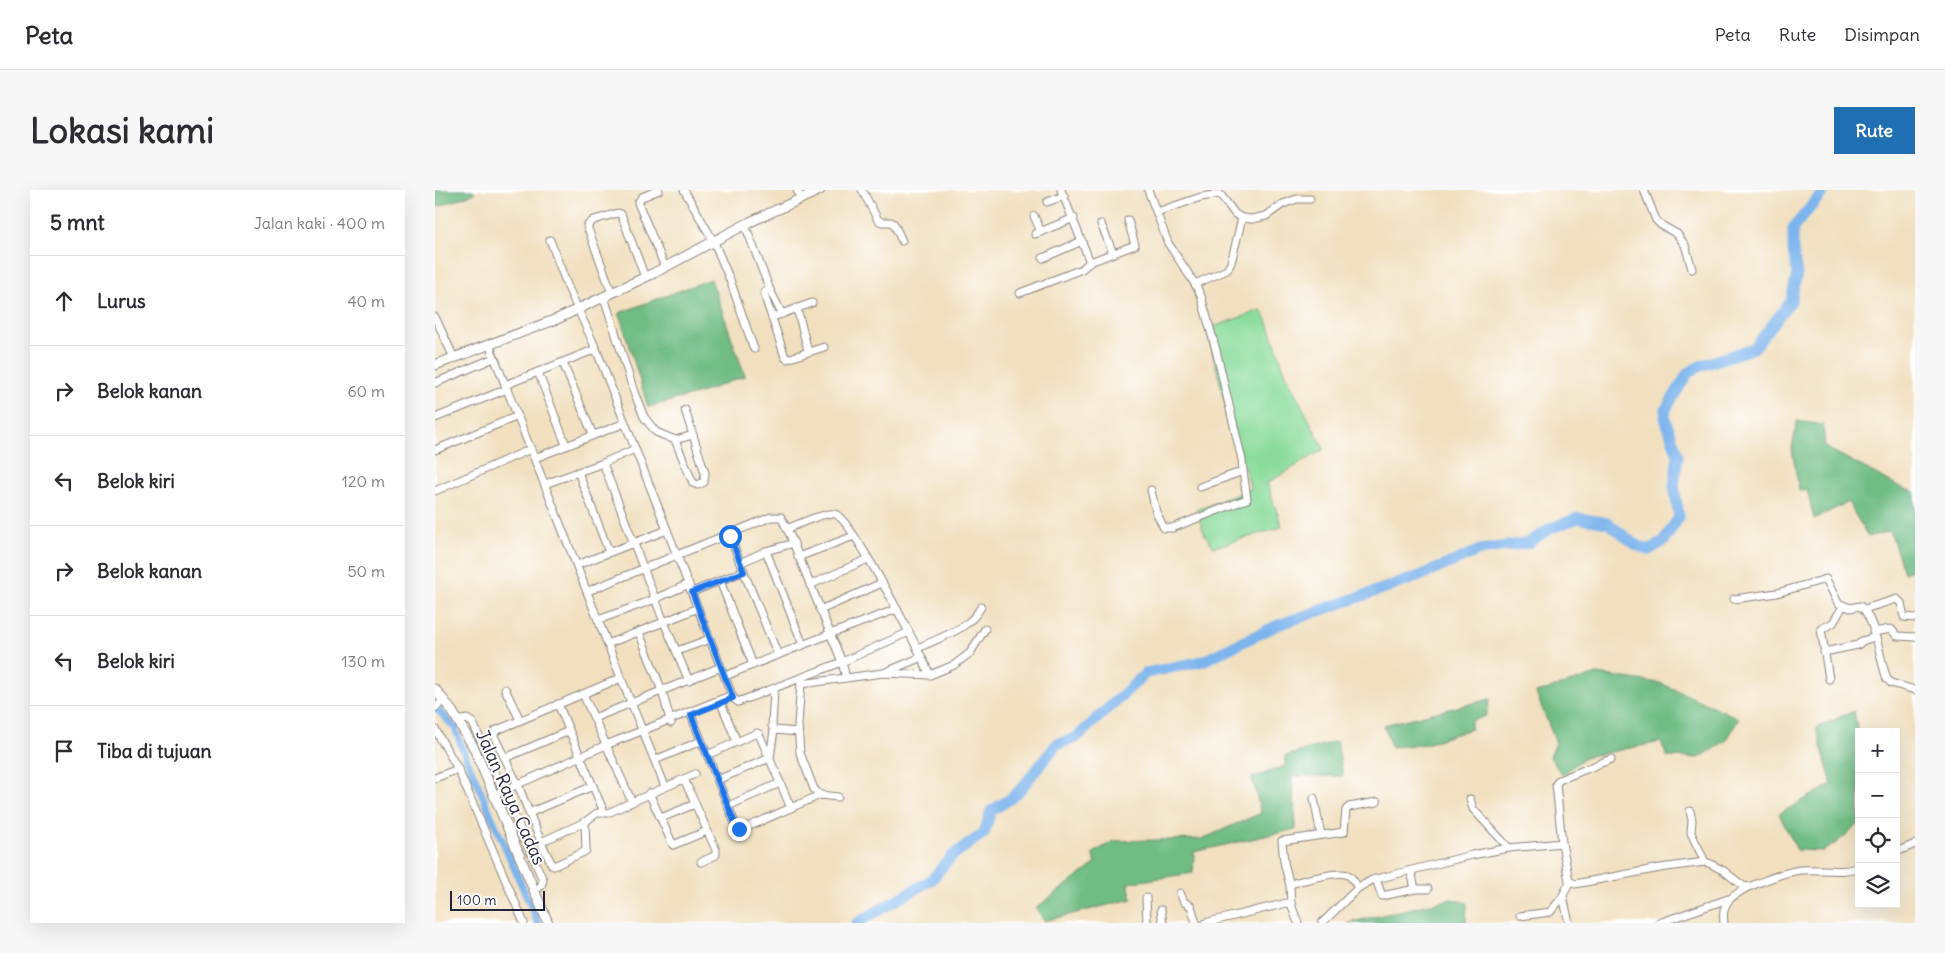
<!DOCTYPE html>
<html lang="id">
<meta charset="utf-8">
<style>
body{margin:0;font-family:Delius,sans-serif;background:#f7f7f7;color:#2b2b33}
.controls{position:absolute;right:15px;bottom:15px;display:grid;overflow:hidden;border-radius:0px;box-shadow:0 5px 20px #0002}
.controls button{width:45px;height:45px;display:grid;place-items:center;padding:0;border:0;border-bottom:1px solid #e1e1e2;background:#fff;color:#2b2b33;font:25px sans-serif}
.scale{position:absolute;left:15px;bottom:12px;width:95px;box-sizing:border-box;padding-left:5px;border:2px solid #22223b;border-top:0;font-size:14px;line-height:18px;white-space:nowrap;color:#22223b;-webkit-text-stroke:4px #fff;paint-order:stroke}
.stop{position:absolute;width:15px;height:15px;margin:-11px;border:4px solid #1a73e8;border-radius:50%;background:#fff}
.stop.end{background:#1a73e8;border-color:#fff;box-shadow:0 1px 5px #0008}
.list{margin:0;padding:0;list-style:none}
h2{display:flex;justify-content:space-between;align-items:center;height:65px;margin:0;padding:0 20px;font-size:21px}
h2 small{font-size:16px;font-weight:400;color:#7c7c81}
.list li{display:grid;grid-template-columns:32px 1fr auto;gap:15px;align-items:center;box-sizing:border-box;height:90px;padding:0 20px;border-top:1px solid #e1e1e2}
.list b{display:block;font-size:19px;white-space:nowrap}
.list em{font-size:16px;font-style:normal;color:#7c7c81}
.icon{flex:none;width:28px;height:28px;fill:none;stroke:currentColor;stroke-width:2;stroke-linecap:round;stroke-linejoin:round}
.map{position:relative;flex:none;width:1480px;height:733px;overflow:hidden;border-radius:0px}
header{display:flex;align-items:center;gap:30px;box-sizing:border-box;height:70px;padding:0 25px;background:#fff;border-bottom:1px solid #e1e1e2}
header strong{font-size:24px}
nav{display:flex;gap:28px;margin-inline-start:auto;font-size:18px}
.intro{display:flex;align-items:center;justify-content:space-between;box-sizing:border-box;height:120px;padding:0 30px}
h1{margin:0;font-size:35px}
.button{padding:12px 22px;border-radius:0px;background:#1f6fb2;color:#fff;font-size:18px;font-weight:700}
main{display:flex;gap:30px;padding:0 30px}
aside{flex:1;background:#fff;border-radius:0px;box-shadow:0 5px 20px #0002}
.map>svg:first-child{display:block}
.green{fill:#8bdc9c;stroke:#567f6c}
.forest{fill:#70bc84;stroke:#496f60}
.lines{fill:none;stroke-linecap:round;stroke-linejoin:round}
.canal{stroke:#7bb4ec;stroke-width:7}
.river{stroke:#7bb4ec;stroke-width:11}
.minor-casing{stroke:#8a817e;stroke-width:9}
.tertiary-casing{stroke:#8a817e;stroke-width:11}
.minor{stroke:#fff;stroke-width:7}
.tertiary{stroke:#fff;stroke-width:9}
.route{stroke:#1a73e8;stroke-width:6}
.labels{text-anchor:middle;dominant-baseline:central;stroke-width:4;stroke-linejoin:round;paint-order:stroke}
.street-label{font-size:18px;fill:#22223b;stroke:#fff}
</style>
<header>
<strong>Peta</strong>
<nav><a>Peta</a><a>Rute</a><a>Disimpan</a></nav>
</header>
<div class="intro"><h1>Lokasi kami</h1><a class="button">Rute</a></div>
<main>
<aside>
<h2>5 mnt<small>Jalan kaki · 400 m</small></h2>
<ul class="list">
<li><svg class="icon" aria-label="ahead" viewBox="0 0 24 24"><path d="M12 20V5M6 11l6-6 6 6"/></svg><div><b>Lurus</b></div><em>40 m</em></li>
<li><svg class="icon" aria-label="right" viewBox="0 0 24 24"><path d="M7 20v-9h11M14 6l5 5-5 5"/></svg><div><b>Belok kanan</b></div><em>60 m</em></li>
<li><svg class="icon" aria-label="left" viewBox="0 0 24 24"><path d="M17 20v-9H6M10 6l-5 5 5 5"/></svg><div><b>Belok kiri</b></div><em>120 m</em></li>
<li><svg class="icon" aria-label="right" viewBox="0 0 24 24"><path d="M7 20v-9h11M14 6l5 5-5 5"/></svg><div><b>Belok kanan</b></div><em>50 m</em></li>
<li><svg class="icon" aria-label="left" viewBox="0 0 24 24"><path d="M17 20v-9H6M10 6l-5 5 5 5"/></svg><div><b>Belok kiri</b></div><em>130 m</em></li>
<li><svg class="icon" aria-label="arrive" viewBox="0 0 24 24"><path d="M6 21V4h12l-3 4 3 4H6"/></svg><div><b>Tiba di tujuan</b></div></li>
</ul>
</aside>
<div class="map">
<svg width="1480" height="733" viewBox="0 0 1480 733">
<rect width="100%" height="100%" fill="#fff"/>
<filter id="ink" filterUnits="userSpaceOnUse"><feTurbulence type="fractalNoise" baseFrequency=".02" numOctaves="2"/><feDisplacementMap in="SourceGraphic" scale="10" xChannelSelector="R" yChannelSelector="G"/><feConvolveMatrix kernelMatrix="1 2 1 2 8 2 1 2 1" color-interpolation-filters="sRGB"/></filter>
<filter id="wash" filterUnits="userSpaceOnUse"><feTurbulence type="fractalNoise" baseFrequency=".0096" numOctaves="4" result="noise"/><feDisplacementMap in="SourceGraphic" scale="20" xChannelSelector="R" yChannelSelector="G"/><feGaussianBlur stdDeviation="1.12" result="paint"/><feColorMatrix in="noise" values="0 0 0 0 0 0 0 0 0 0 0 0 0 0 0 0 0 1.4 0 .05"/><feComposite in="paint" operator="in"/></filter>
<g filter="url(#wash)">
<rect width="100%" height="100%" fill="#f1e0c0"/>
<polygon class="green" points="826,120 832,130 851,185 889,259 832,293 847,337 779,357 770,345 761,320 816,299 791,218 772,139"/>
<g class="forest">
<polygon points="0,0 38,0 40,3 0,18"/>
<polygon points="276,89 310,186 265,203 213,217 184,123"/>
<polygon points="1362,231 1388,235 1390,257 1469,299 1480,302 1480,379 1469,383 1455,341 1433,347 1413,312 1379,329 1372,299 1364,301 1357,259"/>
<polygon points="1162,484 1225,493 1304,528 1292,550 1264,568 1232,567 1226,552 1150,567 1127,585 1115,567 1121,553 1101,503"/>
<polygon points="1055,509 1051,526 1036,531 1036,539 991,554 956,557 949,535"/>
<polygon points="1419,521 1424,548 1424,634 1401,653 1388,661 1362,660 1344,624 1397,594 1381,538"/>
<polygon points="902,551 908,586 857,586 861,639 759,662 758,683 693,693 697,709 609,731 601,718 661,673 657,664 678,651 767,649 826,623 817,588 850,576 850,566"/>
<polygon points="1016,709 1032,713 1031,733 913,733"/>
</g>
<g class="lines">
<polyline class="canal" points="0,517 20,538 26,556 103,733"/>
<polyline class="river" points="422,733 496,690 517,666 549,643 556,621 575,609 585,600 622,554 641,548 711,483 768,471 843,435 985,386 1045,360 1093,353 1116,338 1143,328 1173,333 1201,355 1214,360 1229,351 1244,327 1239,296 1243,265 1230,228 1231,219 1253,183 1265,176 1319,158 1356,111 1362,84 1358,60 1358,38 1390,0"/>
</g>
</g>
<g filter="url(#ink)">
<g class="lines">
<defs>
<g id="minor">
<polyline points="224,0 207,7 203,13 230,77"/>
<polyline points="249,0 279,52 295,90 319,159"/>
<polyline points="362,0 366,10"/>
<polyline points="427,0 443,30 447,32 456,32 459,34 467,51"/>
<polyline points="713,0 733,53 760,94 766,106 781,160 807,270 808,281 765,297"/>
<polyline points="1209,0 1221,30 1226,35 1242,44 1250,55 1257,79"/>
<polyline points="612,12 629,6"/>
<polyline points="722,22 766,7 785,4 800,24 807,28 817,29 831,26 848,14 862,9 875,9"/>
<polyline points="599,26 606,42"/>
<polyline points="666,34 678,63"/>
<polyline points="310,35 335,100 330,101 329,104 350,167 352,169 389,157"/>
<polyline points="600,44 639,28"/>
<polyline points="115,50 132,95 161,159 298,508 303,512 407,472 474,442"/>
<polyline points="608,68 647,51"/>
<polyline points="655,72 700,55 693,30"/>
<polyline points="760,94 792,80 796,73 807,28"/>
<polyline points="335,100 347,124"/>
<polyline points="177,103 152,36 159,30 183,23 186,24 210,87"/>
<polyline points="585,103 647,79 655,72 626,0"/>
<polyline points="169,107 199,202 209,227 221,242 240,250 258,293 263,295 269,292 270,283 250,220"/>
<polyline points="362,118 373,161"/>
<polyline points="0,127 19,168"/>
<polyline points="338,127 377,113"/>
<polyline points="54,154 186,488"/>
<polyline points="128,173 158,245"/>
<polyline points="103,182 131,255"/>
<polyline points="0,193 59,168"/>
<polyline points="70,195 161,159"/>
<polyline points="0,228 72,199"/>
<polyline points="240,250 258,245"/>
<polyline points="0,260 83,226"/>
<polyline points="100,268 190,233"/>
<polyline points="143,282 174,362"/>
<polyline points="110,294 168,273"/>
<polyline points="716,300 721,322 729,338 737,338 812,309 808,281"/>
<polyline points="0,301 96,259"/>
<path d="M352,339C361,335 392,321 400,324C418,330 484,461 495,485"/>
<polyline points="295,345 305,373 331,361 359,353"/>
<polyline points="331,361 368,455"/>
<polyline points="363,367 419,346"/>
<polyline points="305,373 343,465"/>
<polyline points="142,375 232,340"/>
<polyline points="285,391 318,475"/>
<polyline points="375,395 433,369"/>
<polyline points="153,401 336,327 346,327 355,345 407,472 411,488"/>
<polyline points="257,402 309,381"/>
<path d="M1299,409L1342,403L1391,389L1403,413L1415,418L1425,416C1440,426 1445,471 1452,489L1456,493L1480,500"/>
<polyline points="1429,419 1462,409 1466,413 1469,427 1480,428"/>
<polyline points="385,420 447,393"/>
<polyline points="163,430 215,411 254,394"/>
<polyline points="204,442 227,501 236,533"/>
<polyline points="1438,442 1456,439 1462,446 1480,447"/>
<polyline points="172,454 229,432 168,273 200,259"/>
<path d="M483,458C505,447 534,440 546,417"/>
<polyline points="242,461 275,449"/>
<polyline points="1389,462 1423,455 1427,451 1440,447"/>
<polyline points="451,482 487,467"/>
<polyline points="290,486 395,444 462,419"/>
<polyline points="1394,489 1386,439 1398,433 1408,416"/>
<polyline points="254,491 229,432 263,418"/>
<polyline points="366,492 363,535 365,563 379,599 385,605 403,607"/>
<polyline points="366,494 448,483 495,485 519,475 535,463 550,439"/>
<polyline points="70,499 85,530"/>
<polyline points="339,499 337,536 339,540 363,542"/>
<polyline points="148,504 197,612 260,584"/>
<polyline points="286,513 302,552"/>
<polyline points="123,514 169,622"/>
<polyline points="0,518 9,510"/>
<polyline points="256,525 302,638 308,639 385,605"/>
<polyline points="159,528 286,477"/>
<polyline points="23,531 32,529 38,533 108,690 106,696 99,701"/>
<polyline points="0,539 23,579 89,733"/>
<polyline points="272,565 322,543 324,544 356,618"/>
<polyline points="70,568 134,541"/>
<polyline points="220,570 266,551"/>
<polyline points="0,588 23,579"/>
<polyline points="249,589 281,660 281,665 266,672"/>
<polyline points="282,590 335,568 339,540"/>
<polyline points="214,603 238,655 272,641"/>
<polyline points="59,605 171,555 297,505"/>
<polyline points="879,608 886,645"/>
<polyline points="1035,609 1038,619 1074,658"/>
<polyline points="197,612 173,623 162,623 150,632 151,661 119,676 117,675 106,652 83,595 59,546 60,541 186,488 230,596"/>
<polyline points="293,616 345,593"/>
<polyline points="1255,621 1257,630 1256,643 1270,672"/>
<polyline points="94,623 158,596"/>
<polyline points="226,628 260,614"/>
<polyline points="106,652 150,632"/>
<polyline points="1127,653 1121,594 1124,590 1176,569"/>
<polyline points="1461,662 1480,654"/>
<polyline points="976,681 980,699 993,699"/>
<polyline points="941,689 947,706 980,699"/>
<path d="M855,694C866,691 904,680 913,685C918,688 920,693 923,698"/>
<polyline points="745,703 749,712 756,716 761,733"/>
<polyline points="1128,706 1134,733"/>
<polyline points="711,708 712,733"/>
<polyline points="856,714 855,696 849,672 847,651 909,642 911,620 914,617 942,612"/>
<polyline points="726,720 728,733"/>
<polyline points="1085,726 1115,722 1126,709 1135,692"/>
<polyline points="770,733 852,713 856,714 863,733"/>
<path d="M887,733L923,698L937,690L1037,665L1074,658L1127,653L1134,691L1140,694L1225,678L1270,672L1276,674L1289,681L1308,696L1313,697C1330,691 1347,682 1365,680C1383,678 1408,684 1424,677"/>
<polyline points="1224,733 1293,709"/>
<path d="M1289,733C1286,711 1296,707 1313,697"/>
</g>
<g id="tertiary">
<polyline points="0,175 122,129 219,83 315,32 385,0"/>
<polyline points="0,499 17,521 39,558 113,733"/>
</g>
</defs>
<use href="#minor" class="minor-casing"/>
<use href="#tertiary" class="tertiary-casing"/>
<use href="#minor" class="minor"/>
<use href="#tertiary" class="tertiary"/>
</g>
</g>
<g class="lines" filter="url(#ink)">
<polyline class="route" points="295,346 309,382 257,402 298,508 256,525 302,638 304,639"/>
</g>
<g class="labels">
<g class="street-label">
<text transform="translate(76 607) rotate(66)">Jalan Raya Cadas</text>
</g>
</g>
</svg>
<div class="controls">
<button>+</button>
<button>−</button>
<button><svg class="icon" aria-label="locate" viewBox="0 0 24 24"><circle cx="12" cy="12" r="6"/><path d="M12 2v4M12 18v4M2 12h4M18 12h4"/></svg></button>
<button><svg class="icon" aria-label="layers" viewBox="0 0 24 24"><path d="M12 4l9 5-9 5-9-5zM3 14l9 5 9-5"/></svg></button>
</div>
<div class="scale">100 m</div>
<div class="stop" style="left:295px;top:346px"></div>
<div class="stop end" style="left:304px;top:639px"></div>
</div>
</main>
